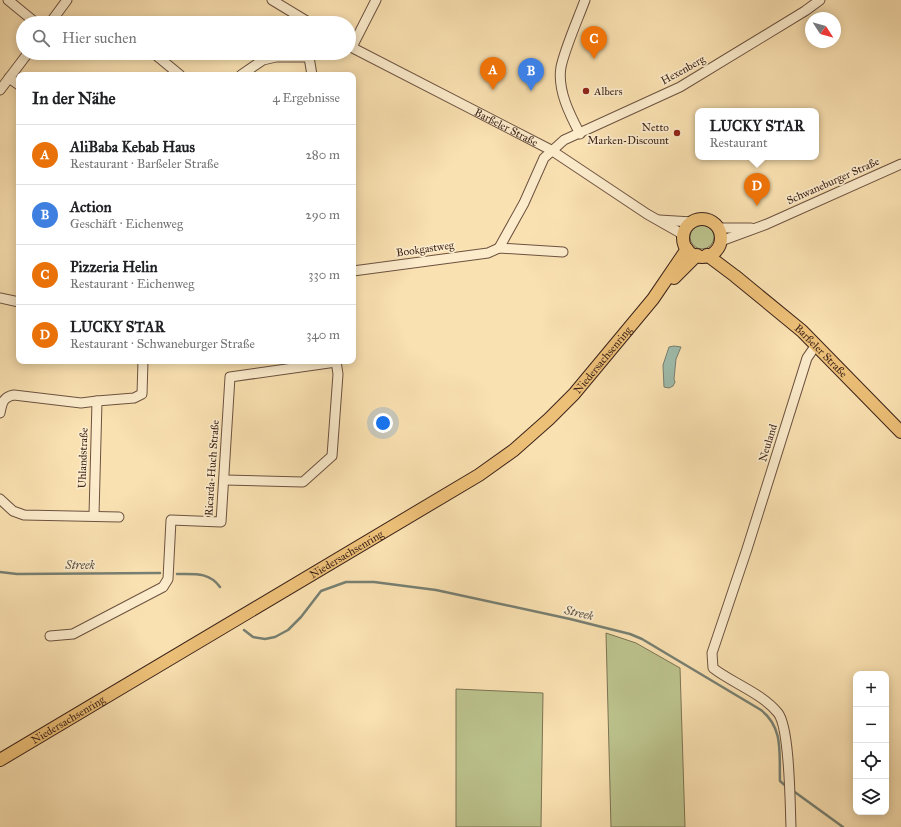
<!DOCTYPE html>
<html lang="de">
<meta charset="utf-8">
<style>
body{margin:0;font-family:"IM FELL Great Primer",serif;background:#f2f2f2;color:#202124}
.controls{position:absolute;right:12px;bottom:12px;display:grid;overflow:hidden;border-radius:8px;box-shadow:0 2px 10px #0003}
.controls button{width:36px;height:36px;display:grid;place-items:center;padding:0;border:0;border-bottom:1px solid #e0e0e0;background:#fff;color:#202124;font:20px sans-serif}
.compass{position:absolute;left:805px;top:12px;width:36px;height:36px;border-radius:50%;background:#fff;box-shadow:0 2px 10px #0003;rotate:126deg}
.you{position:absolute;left:383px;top:423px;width:14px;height:14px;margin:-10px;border:3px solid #fff;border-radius:50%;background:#1a73e8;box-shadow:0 0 0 6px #1a73e833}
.badge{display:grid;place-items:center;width:26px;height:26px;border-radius:50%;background:#b45309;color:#fff;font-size:13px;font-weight:700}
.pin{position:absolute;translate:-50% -33px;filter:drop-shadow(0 1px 2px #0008)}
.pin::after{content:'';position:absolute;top:21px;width:14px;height:12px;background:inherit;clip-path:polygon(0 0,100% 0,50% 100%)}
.popup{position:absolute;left:695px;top:108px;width:124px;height:52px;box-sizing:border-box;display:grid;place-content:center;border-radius:8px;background:#fff;filter:drop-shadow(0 1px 3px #0005);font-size:13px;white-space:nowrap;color:#757577}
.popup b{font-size:15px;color:#202124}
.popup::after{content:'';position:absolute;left:50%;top:100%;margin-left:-8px;border:8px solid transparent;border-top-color:#fff}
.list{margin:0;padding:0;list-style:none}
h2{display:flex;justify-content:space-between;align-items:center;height:52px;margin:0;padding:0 16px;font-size:17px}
h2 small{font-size:13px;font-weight:400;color:#757577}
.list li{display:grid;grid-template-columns:26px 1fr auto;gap:12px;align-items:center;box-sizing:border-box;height:60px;padding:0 16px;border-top:1px solid #e0e0e0}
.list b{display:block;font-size:15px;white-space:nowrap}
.list p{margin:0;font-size:13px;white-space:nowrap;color:#757577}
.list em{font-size:13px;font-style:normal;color:#757577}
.icon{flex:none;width:22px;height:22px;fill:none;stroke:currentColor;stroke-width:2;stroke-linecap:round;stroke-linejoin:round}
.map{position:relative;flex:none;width:901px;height:827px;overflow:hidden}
.search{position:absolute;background:#fff;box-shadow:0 2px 10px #0003;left:16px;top:16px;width:340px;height:44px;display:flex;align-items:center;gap:10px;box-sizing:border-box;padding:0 14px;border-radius:22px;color:#757577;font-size:15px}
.panel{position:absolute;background:#fff;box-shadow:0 2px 10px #0003;left:16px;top:72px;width:340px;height:292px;border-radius:8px}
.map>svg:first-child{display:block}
.green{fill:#bcc38d;stroke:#7c7354}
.water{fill:#9ebdad;stroke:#777f72}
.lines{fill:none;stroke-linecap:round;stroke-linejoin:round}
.stream{stroke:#777f72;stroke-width:2.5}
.minor-casing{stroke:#6c5240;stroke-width:11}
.major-casing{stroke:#3c231a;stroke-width:14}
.minor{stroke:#fceccc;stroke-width:9}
.major{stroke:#edc078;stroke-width:12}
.poi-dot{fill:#8f2418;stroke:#fceccc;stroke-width:1.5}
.labels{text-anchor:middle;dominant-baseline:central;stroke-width:3.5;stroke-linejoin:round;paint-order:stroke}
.street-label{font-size:11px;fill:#3c231a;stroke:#fceccc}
.poi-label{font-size:11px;fill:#3c231a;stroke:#fceccc;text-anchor:start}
.water-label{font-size:12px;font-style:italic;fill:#595146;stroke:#fceccc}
</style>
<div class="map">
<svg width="901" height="827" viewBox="0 0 901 827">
<rect width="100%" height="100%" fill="#fae1b1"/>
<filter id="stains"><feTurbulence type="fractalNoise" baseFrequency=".005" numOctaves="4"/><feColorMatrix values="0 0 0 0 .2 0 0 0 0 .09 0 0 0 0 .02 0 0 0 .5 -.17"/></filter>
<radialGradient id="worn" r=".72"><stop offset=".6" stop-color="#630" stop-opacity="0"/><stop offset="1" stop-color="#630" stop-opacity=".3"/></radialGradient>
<g class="green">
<circle cx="702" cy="237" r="12"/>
<polygon points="606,633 636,643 680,668 685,827 611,827"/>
<polygon points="456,689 543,693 541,827 456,827"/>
</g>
<polygon class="water" points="674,346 681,347 676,359 674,379 675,382 673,386 669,388 664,387 663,365 669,347"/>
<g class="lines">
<g class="stream">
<polyline points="0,572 17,574 160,573"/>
<path d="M177,574C195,574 209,572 220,587"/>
<path d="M244,630L253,637L265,639L275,637L288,630L301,617L321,591L346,582H374L436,590L570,619L630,634L642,639L761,710C784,728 779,754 780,781L788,788"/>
<polyline points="792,790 843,827"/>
</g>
<defs>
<g id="minor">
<polyline points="8,0 36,23"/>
<polyline points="272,0 310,23"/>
<polyline points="50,23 67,0"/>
<path id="s1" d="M349,46L551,150L647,214L684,235"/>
<polyline points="352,47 376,0"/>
<polyline points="310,53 309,57 312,75"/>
<polyline points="157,56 180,75"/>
<polyline points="241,75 263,60 276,57 309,57"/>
<polyline points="9,78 19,85"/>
<polyline points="0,90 28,53"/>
<path d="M580,134C570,115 557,90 561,67C565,48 578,19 585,0"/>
<polyline points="659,220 692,222"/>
<polyline points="718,228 751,228"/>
<polyline points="721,241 767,224 901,164"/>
<polyline points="499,248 524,203 544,158 564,140 680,87 805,11 820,0"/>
<polyline points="353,271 488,253 499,248 563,252"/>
<polyline points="0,298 19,302"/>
<path d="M0,413C2,403 3,397 14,395L81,403L97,401"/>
<polyline points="225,480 303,482 332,456 338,374 336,361"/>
<polyline points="0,499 13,511 24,515 119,517"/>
<polyline points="94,515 97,401 134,398 142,394 143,361"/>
<polyline points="50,636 73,634 163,587 168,579 171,520 221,522 230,377 336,362"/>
<path d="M791,827C790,805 790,728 778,713C762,693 732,683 713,668L712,653L747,549L807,358L816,345"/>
</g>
<g id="major">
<circle cx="702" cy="238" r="19"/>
<path id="s2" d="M707,255L735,276L802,331L901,432"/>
<polyline points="674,278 697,255"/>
<path id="s3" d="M0,760L479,475L514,450L549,419L574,394L653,299L687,249"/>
</g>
</defs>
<use href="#minor" class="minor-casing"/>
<use href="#major" class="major-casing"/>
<use href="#minor" class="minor"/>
<use href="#major" class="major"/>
</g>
<g class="poi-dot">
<circle cx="586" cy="91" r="4"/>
<circle cx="677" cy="133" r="4"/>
</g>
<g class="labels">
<g class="street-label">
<text transform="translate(683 70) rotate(-29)">Hexenberg</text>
<text stroke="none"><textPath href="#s1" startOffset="177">Barßeler Straße</textPath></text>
<text transform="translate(833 181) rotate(-24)">Schwaneburger Straße</text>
<text transform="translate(425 249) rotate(-8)">Bookgastweg</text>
<text stroke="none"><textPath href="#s2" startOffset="149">Barßeler Straße</textPath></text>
<text stroke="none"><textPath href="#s3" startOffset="727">Niedersachsenring</textPath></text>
<text transform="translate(768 443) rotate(-73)">Neuland</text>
<text transform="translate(83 458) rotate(-88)">Uhlandstraße</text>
<text transform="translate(212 468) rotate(-86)">Ricarda-Huch Straße</text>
<text stroke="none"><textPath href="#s3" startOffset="403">Niedersachsenring</textPath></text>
<text stroke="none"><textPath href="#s3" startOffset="79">Niedersachsenring</textPath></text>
</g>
<g class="poi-label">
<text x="594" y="91">Albers</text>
<text x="669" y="127" text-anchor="end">Netto<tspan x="669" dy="13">Marken-Discount</tspan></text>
</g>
<g class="water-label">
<text x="80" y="565">Streek</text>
<text transform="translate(579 613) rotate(13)">Streek</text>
</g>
</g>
<rect width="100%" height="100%" filter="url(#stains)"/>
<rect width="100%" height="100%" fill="url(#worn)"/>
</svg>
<div class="controls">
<button>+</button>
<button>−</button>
<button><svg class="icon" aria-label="locate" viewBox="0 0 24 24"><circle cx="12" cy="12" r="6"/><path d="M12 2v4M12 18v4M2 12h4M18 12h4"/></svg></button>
<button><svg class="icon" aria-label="layers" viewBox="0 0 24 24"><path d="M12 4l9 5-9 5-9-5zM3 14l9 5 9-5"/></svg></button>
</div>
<svg class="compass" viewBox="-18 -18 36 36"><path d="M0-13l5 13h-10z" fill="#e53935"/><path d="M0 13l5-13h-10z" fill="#757577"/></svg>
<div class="you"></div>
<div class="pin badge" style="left:493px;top:90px;background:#e8710a">A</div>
<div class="pin badge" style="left:531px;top:91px;background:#3f7fe0">B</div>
<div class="pin badge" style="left:594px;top:59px;background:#e8710a">C</div>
<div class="pin badge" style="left:757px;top:206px;background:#e8710a">D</div>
<div class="popup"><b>LUCKY STAR</b>Restaurant</div>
<div class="search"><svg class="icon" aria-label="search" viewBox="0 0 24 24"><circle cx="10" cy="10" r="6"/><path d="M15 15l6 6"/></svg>Hier suchen</div>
<section class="panel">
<h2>In der Nähe<small>4 Ergebnisse</small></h2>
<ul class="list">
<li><span class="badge" style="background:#e8710a">A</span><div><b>AliBaba Kebab Haus</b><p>Restaurant · Barßeler Straße</p></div><em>280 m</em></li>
<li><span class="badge" style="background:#3f7fe0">B</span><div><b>Action</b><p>Geschäft · Eichenweg</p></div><em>290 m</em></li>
<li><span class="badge" style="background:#e8710a">C</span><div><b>Pizzeria Helin</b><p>Restaurant · Eichenweg</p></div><em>330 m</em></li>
<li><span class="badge" style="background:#e8710a">D</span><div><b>LUCKY STAR</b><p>Restaurant · Schwaneburger Straße</p></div><em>340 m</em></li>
</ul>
</section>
</div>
